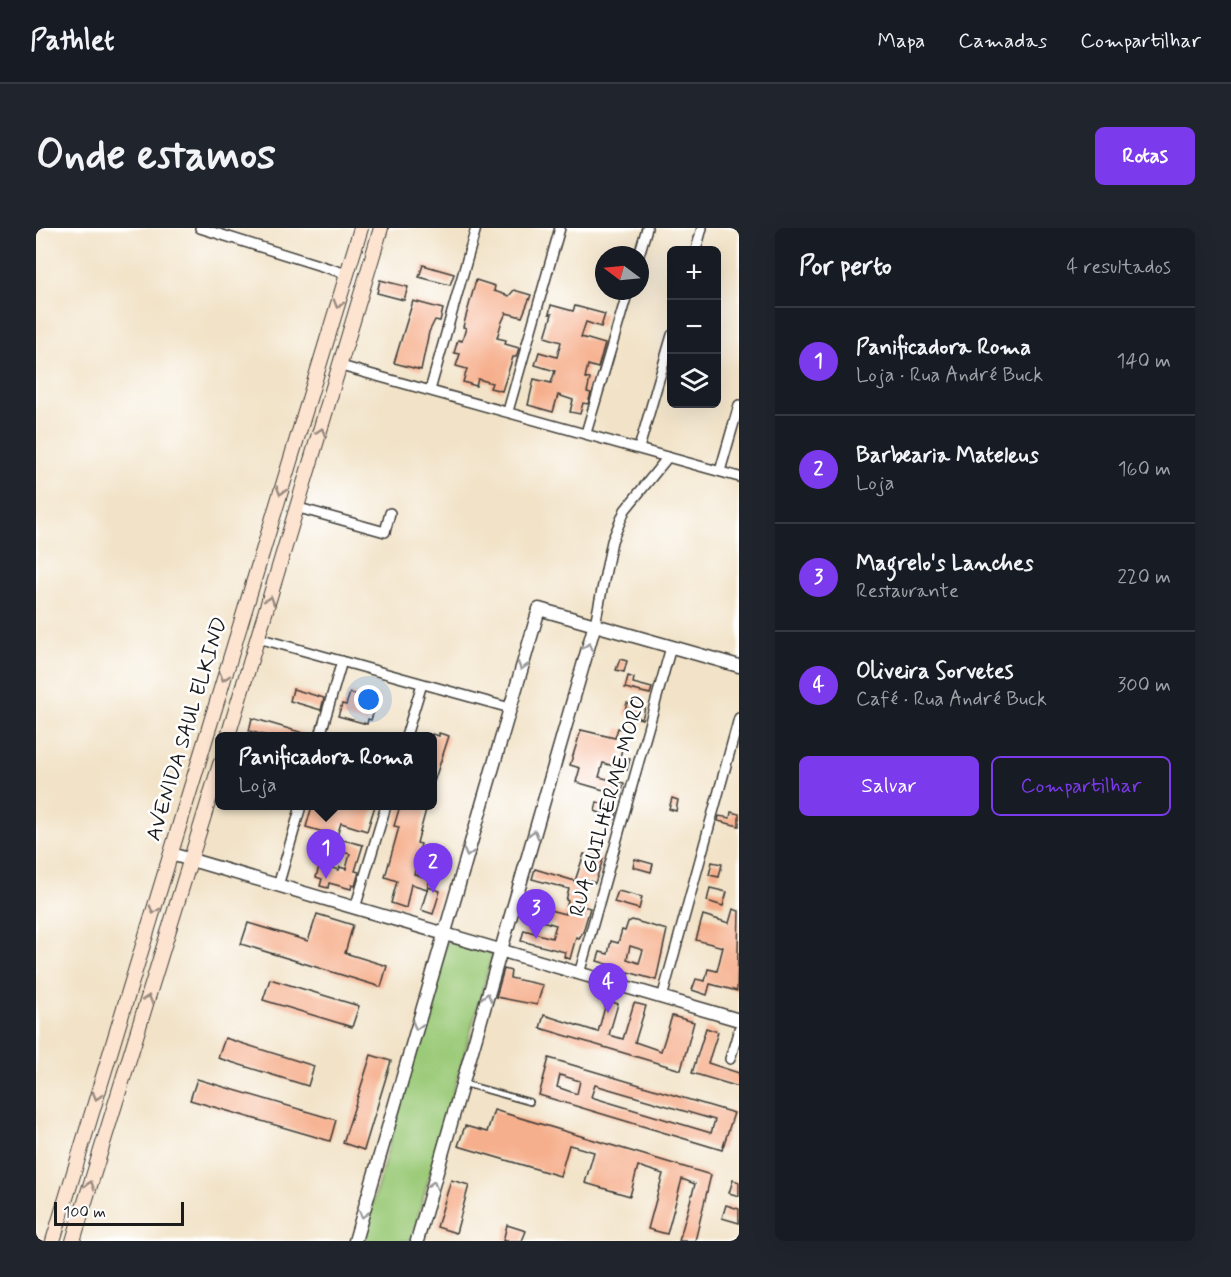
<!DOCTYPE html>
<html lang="pt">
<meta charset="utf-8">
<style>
body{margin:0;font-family:Mynerve,sans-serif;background:#20242c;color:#f1f3f6}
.controls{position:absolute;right:18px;top:18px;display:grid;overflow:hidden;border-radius:9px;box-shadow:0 6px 24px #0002}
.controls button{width:54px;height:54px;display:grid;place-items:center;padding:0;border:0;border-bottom:2px solid #363941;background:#171b24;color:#f1f3f6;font:30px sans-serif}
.compass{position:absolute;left:559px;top:18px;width:54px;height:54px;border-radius:50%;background:#171b24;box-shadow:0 6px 24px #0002;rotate:286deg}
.scale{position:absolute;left:18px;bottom:15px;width:130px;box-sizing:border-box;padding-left:6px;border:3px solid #1c1c1c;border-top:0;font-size:16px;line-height:21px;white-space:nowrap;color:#1c1c1c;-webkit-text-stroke:4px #fff;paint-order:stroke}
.you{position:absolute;left:333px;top:472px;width:21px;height:21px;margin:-15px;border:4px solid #fff;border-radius:50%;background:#1a73e8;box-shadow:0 0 0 9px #1a73e833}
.badge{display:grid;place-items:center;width:39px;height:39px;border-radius:50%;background:#7c3aed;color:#fff;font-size:20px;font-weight:700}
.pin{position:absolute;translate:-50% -50px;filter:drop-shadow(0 2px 3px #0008)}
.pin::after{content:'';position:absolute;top:32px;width:21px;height:18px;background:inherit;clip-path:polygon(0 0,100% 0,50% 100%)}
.popup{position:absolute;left:179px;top:504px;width:222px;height:78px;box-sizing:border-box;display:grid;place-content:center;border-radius:9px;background:#171b24;filter:drop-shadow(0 2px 4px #0005);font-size:20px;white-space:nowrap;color:#9ea1a6}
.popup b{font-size:22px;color:#f1f3f6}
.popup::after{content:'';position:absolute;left:50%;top:100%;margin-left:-12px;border:12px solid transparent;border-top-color:#171b24}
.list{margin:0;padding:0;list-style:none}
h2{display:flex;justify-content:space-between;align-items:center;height:78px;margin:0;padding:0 24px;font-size:26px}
h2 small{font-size:20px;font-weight:400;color:#9ea1a6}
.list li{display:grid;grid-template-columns:39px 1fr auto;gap:18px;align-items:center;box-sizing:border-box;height:108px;padding:0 24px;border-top:2px solid #363941}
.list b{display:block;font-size:22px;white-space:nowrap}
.list p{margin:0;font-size:20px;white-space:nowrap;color:#9ea1a6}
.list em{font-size:20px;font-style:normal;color:#9ea1a6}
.actions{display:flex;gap:12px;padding:18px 24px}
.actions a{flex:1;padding:14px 0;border:2px solid #7c3aed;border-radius:9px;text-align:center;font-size:21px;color:#7c3aed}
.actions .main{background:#7c3aed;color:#fff}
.icon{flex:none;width:33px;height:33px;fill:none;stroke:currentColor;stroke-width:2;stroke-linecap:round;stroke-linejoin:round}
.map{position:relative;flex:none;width:703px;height:1013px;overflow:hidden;border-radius:9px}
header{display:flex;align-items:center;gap:36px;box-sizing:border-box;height:84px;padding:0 30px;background:#171b24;border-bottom:2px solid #363941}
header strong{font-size:28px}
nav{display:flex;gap:33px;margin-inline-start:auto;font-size:21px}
.intro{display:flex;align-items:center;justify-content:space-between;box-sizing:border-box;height:144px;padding:0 36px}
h1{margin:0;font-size:42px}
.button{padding:15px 27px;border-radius:9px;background:#7c3aed;color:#fff;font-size:21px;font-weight:700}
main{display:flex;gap:36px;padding:0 36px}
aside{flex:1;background:#171b24;border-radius:9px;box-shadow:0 6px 24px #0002}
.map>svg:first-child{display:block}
.green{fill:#9bca78;stroke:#5c734a;stroke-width:1.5}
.building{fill:#f6af8c;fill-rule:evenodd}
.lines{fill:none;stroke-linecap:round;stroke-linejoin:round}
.service-casing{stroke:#3c3a36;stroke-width:8}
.minor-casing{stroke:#3c3a36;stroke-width:12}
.tertiary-casing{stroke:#3c3a36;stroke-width:15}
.secondary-casing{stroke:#3c3a36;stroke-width:16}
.service{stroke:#fff;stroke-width:4.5}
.minor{stroke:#fff;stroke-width:9}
.tertiary{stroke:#fff;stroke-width:12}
.secondary{stroke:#fde4d1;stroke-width:14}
.oneway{stroke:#988a80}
.oneway2{stroke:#999}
.labels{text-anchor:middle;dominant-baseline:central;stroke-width:5;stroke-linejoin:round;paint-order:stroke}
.street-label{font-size:21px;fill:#1c1c1c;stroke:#fff}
</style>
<header>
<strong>Pathlet</strong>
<nav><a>Mapa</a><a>Camadas</a><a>Compartilhar</a></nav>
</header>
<div class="intro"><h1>Onde estamos</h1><a class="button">Rotas</a></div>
<main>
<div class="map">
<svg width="703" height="1013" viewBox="0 0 703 1013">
<rect width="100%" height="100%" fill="#fff"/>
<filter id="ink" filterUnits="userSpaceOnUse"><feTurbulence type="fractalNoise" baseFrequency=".0167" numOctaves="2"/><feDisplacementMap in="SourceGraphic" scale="12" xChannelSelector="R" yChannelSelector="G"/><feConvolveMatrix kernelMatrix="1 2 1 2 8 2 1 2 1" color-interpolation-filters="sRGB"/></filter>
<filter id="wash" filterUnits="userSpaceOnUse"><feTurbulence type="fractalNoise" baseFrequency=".008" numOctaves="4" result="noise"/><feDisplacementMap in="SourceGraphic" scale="24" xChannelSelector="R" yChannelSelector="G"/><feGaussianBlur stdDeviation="1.35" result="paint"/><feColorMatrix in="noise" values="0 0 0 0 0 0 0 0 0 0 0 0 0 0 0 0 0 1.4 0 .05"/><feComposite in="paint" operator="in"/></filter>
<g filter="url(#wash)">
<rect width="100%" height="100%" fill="#f2e3c8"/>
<polygon class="green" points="415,712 455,725 456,729 375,1013 326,1013 409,719 411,713"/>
<g id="blocks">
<g class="building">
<polygon points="387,37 418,46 414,57 383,49"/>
<polygon points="344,52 372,59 368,72 341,65"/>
<polygon points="440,52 459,58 458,63 473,68 478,62 495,67 486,89 470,85 465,96 461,110 470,112 469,116 483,120 480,129 477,129 466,163 454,160 456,155 442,151 440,158 427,154 431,141 420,138 424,126 418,125 422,112 426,113 430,100 427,99"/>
<polygon points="377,73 407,81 404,93 399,92 393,104 385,142 358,135"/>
<polygon points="515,77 537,83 539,78 569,86 565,99 550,94 545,109 569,116 562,140 552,137 549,150 554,151 551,164 555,165 552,176 547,175 544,186 534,184 537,172 522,167 517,184 492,177 498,151 515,155 519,143 499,137 503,124 521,129 525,114 509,109 516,86 513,86"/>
<polygon points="584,431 591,433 588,444 580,442"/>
<polygon points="592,448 598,450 597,455 616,460 614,466 589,460"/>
<polygon points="257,461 288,470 285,482 254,473"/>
<polygon points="314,465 329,469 330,466 343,469 335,492 332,491 331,496 302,488 306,476 310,477"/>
<polygon points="591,475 609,480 606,491 588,486"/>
<polygon points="216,490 274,507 274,508 231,508 213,503"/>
<polygon points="582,500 591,502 584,529 594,531 591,542 567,535 563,549 588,555 585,567 540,554 544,540 534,537 545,502 579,510"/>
<polygon points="403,505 413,508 398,554 396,506 403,508"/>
<polygon points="636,570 642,572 640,583 633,581"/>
<polygon points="561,574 582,581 579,591 559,583"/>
<polygon points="276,578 339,578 331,603 305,595 301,608 270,599"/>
<polygon points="364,578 391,578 381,615 385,616 378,646 394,651 391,661 375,656 370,680 355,675 361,653 349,649 363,599 358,598"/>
<polygon points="695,584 703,586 703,598 682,593 683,588 694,590"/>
<polygon points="303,611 327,617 319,643 323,644 319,658 316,657 315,661 293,655 292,660 284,658 286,651 280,649 284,636 303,642 304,639 310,641 314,626 300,622"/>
<polygon points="548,626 567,631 559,655 550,652 543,677 554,680 547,704 543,710 540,709 534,731 528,729 529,724 485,713 488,702 516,710 520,697 495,690 498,678 529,686 532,673 530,672 533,661 496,651 499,641 539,653"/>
<polygon points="599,631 617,636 615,644 597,639"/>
<polygon points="676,634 686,636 683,649 673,647"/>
<polygon points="392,659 404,663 397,686 385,682"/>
<polygon points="674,660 691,664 687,678 671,673"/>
<polygon points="582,663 606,669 603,681 578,674"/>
<polygon points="697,681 703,683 701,763 674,756 671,767 656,762 660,751 669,753 672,741 681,743 687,719 660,712 667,687 693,695"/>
<polygon points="281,686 317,697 309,725 351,738 345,759 205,716 212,695 272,713"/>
<path d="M596,692L631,702L620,752L592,744L591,749L583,747L585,740L561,733L564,724L572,726L575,713L582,715L586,702L589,703L592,694ZM594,718L607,722L603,735L591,731Z"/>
<polygon points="468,741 475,743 474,750 507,757 501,777 460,769"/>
<polygon points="234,751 323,778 316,799 227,772"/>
<polygon points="571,772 582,776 573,807 587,811 598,775 610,778 599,814 625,823 636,788 658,794 645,842 504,800 508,787 562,804"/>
<polygon points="670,800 682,804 672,835 703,845 703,859 656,845"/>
<polygon points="189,810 278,838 272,858 182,830"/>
<polygon points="335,827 355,833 328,922 307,915"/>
<path d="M513,830L698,885L686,922L503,867ZM524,847L544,853L541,866L521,859ZM559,857L679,892L675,905L555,869Z"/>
<polygon points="161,851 300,892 294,913 154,872"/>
<polygon points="458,882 675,947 659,1013 643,1013 659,956 646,951 631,1006 612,1001 627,946 602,938 594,968 549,955 558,924 537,918 533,917 524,948 422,918 429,898 451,904"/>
<polygon points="415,952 433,957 420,1005 401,999"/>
<polygon points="697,952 703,954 703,968 693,965"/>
<polygon points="690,977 703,981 703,995 686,990"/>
<polygon points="471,997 490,1003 486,1013 467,1013"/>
</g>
</g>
</g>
<g filter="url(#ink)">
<use href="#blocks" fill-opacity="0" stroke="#3c3a36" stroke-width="1.5"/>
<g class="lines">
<defs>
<polyline id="service" points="429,856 494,874"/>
<g id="minor">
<polyline points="164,0 311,46"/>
<polyline points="660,22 666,0"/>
<polyline points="603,27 611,0"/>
<polyline points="305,138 703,249"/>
<polyline points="394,162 440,0"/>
<polyline points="472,183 524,0"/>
<polyline points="550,205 592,63"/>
<polyline points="603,220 636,107"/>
<polyline points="684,243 703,177"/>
<polyline points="263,280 349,304 354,285"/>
<polyline points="559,396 576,313 589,282 632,229"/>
<polyline points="222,410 474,480"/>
<polyline points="284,508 306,433"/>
<polyline points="370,508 386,456"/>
<polyline points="242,658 265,578"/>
<polyline points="319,680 350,578"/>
<polyline points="543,746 635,419"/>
<polyline points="626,770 703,490"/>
<polyline points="694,831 703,801"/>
</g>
<g id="tertiary">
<polyline points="135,626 703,792"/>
<polyline points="319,1013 503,381 703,438"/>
<polyline points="381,1013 559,396"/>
</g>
<g id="secondary">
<polyline points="192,508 345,0"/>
<polyline points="17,1013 325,0"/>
<polyline points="37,1013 184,536"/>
</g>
</defs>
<use href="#service" class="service-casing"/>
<use href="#minor" class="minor-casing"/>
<use href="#tertiary" class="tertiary-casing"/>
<use href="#secondary" class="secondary-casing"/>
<use href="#service" class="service"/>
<use href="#minor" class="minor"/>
<use href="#tertiary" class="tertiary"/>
<use href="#secondary" class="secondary"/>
</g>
<defs><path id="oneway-chevron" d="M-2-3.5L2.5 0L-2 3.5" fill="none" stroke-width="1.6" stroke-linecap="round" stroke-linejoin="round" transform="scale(1.5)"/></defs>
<g class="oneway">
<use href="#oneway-chevron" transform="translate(302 76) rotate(107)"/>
<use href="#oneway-chevron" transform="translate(285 204) rotate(-73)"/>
<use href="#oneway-chevron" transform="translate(245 263) rotate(107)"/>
<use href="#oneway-chevron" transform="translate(234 372) rotate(-72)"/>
<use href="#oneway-chevron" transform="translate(188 449) rotate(107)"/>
<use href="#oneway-chevron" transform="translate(118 682) rotate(107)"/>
<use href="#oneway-chevron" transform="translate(112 771) rotate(-73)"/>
<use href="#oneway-chevron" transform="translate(61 868) rotate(107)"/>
<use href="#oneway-chevron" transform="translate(54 957) rotate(-73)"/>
</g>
<g class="oneway2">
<use href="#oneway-chevron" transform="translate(552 419) rotate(-74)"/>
<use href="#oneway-chevron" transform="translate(486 438) rotate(106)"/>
<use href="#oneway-chevron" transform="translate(498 606) rotate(-74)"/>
<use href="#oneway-chevron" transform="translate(432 625) rotate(106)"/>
<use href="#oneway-chevron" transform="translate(451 769) rotate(-74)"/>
<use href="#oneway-chevron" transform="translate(381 798) rotate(106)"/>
<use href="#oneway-chevron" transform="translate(397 957) rotate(-74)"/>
<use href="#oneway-chevron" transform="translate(327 986) rotate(106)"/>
</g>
</g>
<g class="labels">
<g class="street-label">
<text transform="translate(151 501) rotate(-73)">AVENIDA SAUL ELKIND</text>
<text transform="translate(572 578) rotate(-74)">RUA GUILHERME MORO</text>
</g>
</g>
</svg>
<div class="controls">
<button>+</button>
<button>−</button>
<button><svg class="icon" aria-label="layers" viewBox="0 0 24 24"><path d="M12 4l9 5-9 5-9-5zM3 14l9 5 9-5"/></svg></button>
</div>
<svg class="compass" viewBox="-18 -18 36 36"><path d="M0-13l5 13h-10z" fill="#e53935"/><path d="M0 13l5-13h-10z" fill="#9ea1a6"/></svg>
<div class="scale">100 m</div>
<div class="you"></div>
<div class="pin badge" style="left:290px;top:651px">1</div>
<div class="popup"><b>Panificadora Roma</b>Loja</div>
<div class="pin badge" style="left:397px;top:665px">2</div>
<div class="pin badge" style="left:500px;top:711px">3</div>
<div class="pin badge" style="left:572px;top:785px">4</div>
</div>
<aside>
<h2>Por perto<small>4 resultados</small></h2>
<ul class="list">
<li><span class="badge">1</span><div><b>Panificadora Roma</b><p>Loja · Rua André Buck</p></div><em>140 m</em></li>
<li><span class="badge">2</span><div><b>Barbearia Mateleus</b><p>Loja</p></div><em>160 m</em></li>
<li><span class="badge">3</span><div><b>Magrelo's Lanches</b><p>Restaurante</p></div><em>220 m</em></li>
<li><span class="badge">4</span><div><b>Oliveira Sorvetes</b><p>Café · Rua André Buck</p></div><em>300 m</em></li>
</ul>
<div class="actions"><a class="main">Salvar</a><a>Compartilhar</a></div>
</aside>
</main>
